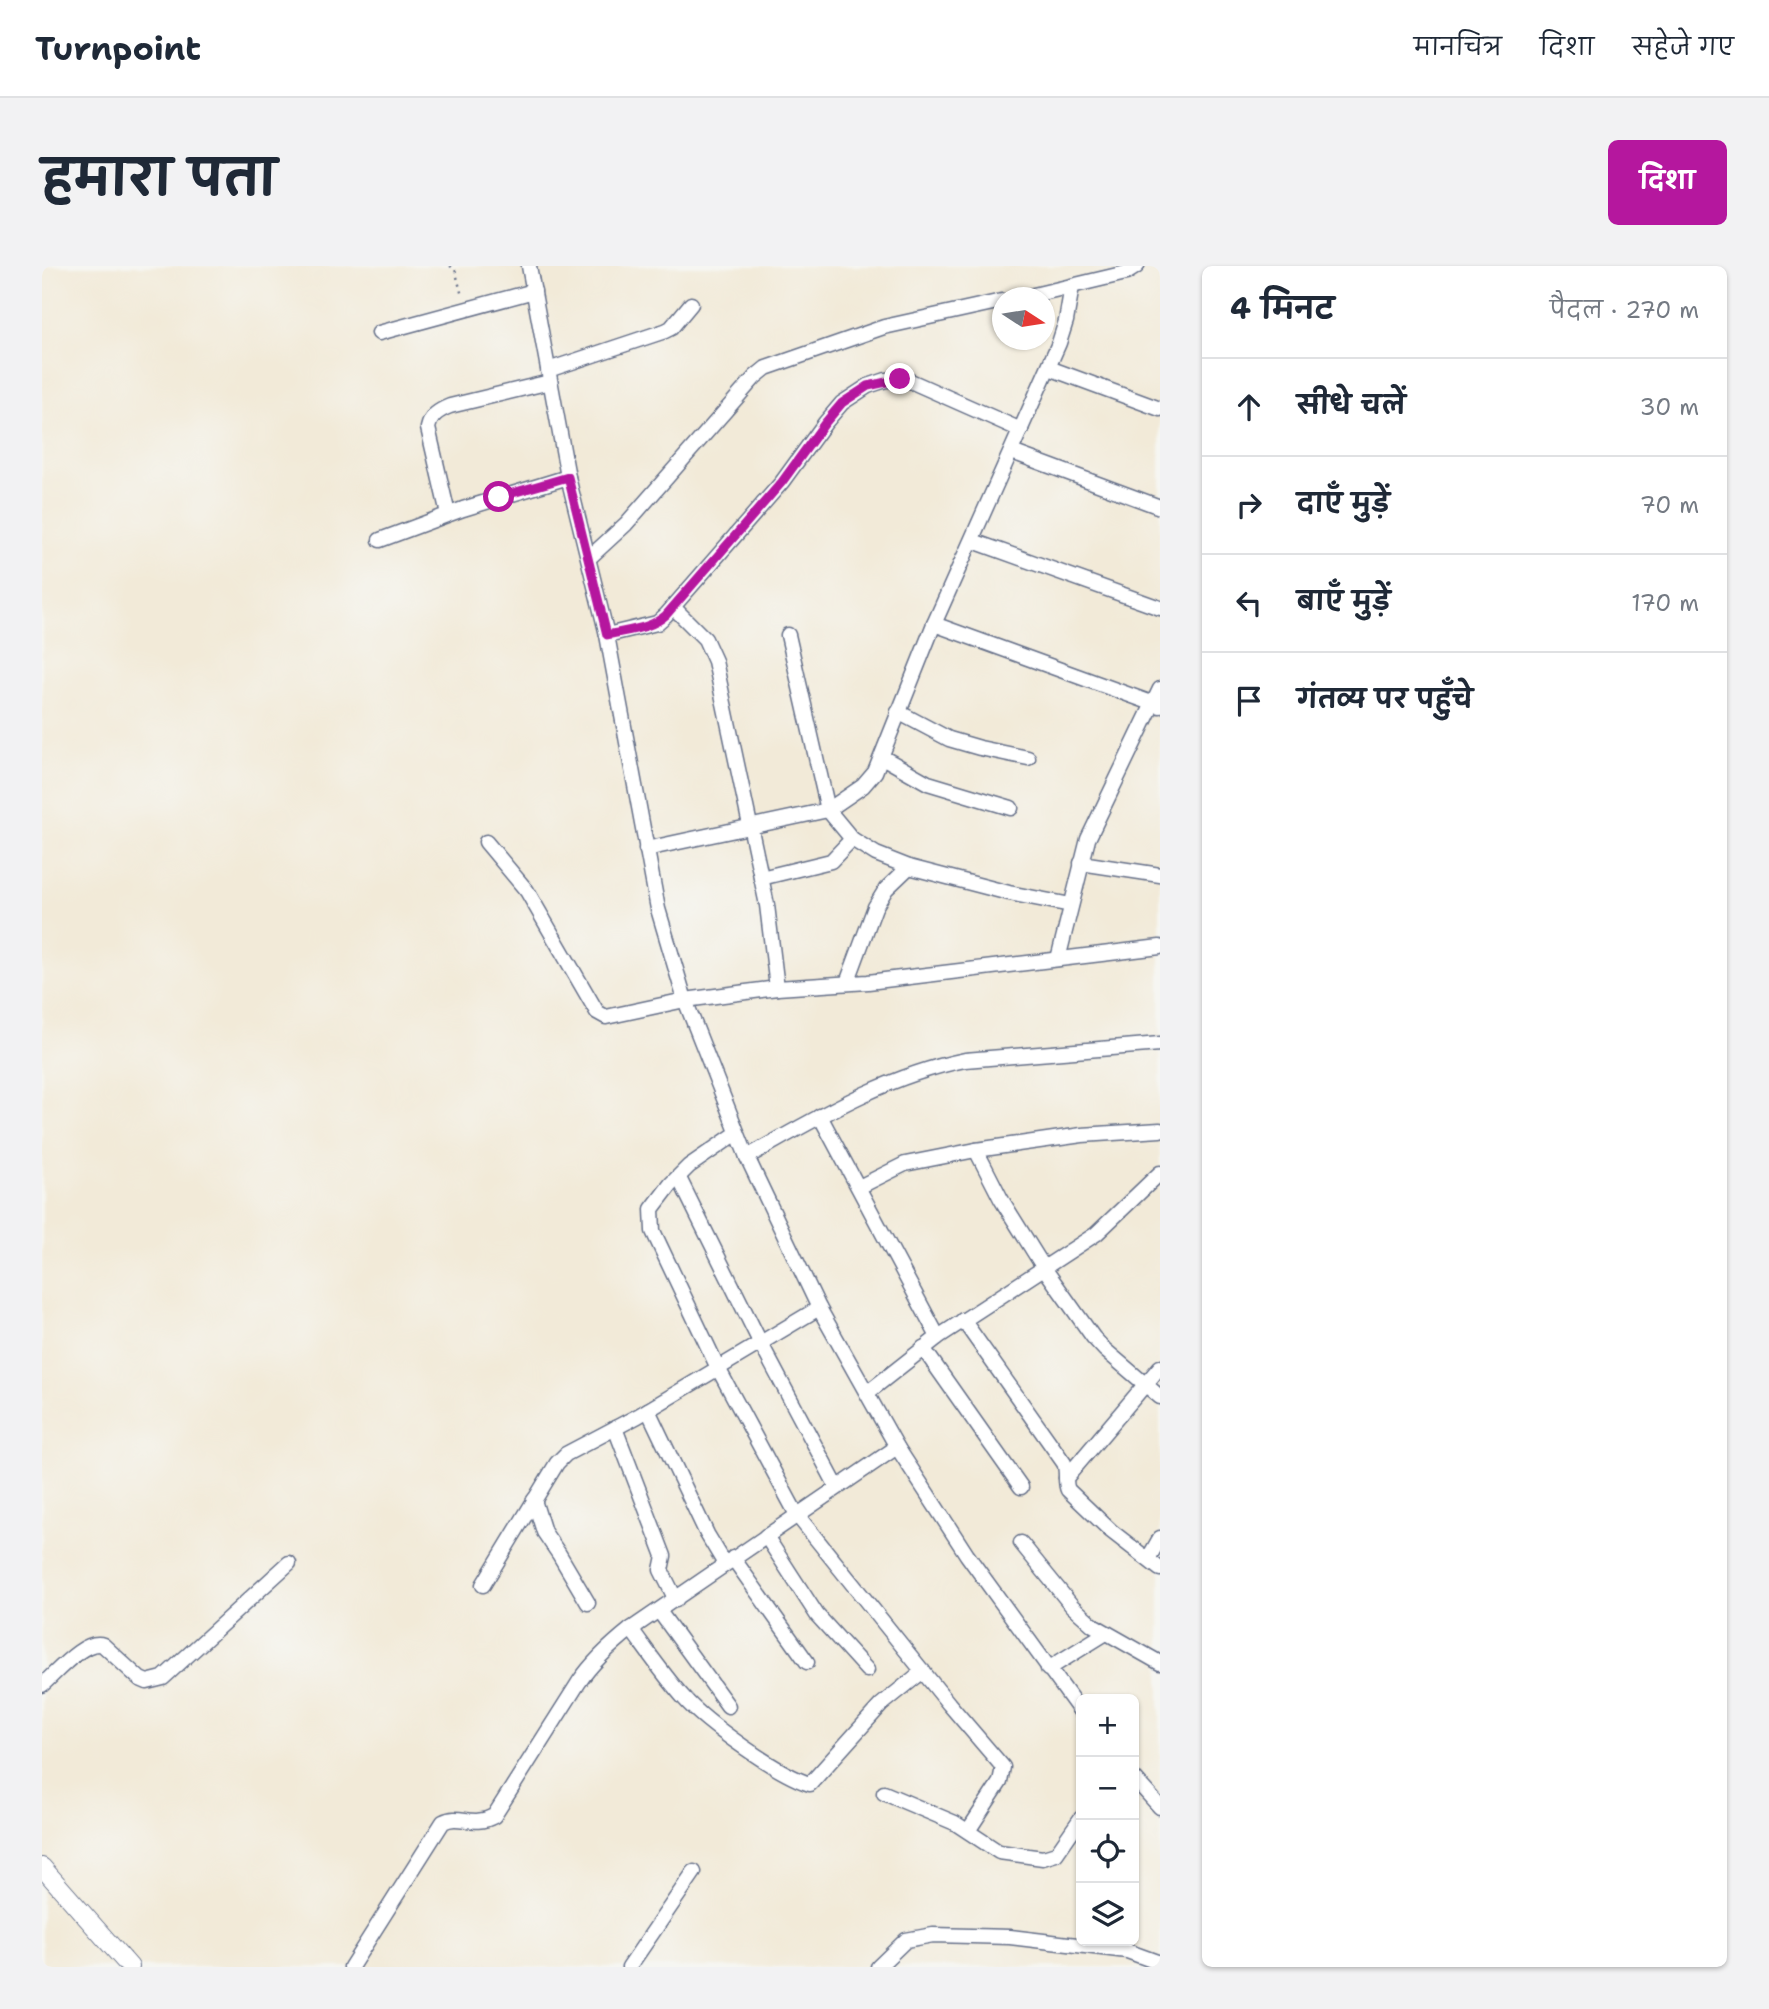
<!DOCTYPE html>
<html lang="hi">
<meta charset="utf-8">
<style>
body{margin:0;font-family:"Shantell Sans","Playpen Sans Deva",sans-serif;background:#f2f2f3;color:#1f2937}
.controls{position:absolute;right:21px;bottom:21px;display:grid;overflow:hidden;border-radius:10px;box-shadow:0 2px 5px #0004}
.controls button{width:63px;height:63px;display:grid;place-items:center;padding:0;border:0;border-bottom:2px solid #e0e1e3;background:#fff;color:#1f2937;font:35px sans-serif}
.compass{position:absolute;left:950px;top:21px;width:63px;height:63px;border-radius:50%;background:#fff;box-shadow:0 2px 5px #0004;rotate:102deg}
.stop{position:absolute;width:21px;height:21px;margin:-16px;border:5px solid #b5179e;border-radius:50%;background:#fff}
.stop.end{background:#b5179e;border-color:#fff;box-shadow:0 2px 7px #0008}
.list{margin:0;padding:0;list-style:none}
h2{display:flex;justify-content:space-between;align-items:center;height:91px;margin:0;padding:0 28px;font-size:30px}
h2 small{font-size:23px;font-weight:400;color:#747a83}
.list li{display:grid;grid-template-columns:46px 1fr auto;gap:21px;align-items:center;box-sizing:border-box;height:98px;padding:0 28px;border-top:2px solid #e0e1e3}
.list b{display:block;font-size:26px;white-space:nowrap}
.list em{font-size:23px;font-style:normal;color:#747a83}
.icon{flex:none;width:38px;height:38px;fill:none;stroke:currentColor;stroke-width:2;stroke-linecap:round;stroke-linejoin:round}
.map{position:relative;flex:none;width:1118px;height:1701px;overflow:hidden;border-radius:10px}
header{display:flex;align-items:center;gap:42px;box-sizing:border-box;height:98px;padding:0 35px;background:#fff;border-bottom:2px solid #e0e1e3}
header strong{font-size:33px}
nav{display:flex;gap:38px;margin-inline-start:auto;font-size:24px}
.intro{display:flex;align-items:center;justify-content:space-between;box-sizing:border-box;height:168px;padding:0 42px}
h1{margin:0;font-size:49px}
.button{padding:18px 32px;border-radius:10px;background:#b5179e;color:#fff;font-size:24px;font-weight:700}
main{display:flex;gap:42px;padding:0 42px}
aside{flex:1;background:#fff;border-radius:10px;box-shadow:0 2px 5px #0004}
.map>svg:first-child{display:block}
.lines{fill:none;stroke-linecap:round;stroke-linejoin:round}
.minor-casing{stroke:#667089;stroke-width:17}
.tertiary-casing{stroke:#667089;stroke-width:20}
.path{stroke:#667089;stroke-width:2.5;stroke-dasharray:2 5;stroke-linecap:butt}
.minor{stroke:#fff;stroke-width:14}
.tertiary{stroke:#fff;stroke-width:18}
.route{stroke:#b5179e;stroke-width:9}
</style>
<header>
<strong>Turnpoint</strong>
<nav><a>मानचित्र</a><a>दिशा</a><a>सहेजे गए</a></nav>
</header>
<div class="intro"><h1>हमारा पता</h1><a class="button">दिशा</a></div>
<main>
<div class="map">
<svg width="1118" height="1701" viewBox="0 0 1118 1701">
<rect width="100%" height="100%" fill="#f6f6f2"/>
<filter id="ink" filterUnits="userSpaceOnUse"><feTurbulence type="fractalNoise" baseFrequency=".0143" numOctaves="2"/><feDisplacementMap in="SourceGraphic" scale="14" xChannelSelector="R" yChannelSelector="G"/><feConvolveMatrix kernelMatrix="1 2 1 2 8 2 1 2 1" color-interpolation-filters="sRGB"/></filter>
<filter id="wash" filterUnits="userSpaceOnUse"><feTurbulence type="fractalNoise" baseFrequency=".00686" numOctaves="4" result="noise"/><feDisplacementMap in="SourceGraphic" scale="28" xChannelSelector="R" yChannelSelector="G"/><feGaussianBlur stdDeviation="1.57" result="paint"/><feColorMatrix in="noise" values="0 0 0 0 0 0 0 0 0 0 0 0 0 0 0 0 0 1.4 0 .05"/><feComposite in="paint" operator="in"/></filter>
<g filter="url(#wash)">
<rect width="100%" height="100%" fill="#f2ead8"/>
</g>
<g filter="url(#ink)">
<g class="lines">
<defs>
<g id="minor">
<polyline points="487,0 526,211 565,369 616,643 643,734 705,891 777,1042 855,1181 925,1289 1039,1446"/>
<polyline points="979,32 1084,7 1095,0"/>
<polyline points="337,67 492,25"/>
<polyline points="1007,102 1118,143"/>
<polyline points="506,104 623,65 629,62 649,38"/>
<polyline points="970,186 1118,241"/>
<path d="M406,248L386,162C389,149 396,145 408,140L508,116"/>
<polyline points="338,274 421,243 526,211"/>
<polyline points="931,275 1118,342"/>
<polyline points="547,292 584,258 713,111 724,102 842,61 960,35"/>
<polyline points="631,341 663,373 673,395 725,639 735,722"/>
<polyline points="892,358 1118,440"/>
<polyline points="565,369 615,357 624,349 740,216 783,157 800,137 826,120 844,114 866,114 979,164"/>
<polyline points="746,369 786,544 810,573 834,588 867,601 967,627 1029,639"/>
<polyline points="856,446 907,473 938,482 986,492"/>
<polyline points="840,491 886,517 969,542"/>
<polyline points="444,576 485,625 555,746 564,751 643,734 735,722 826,716 1118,681"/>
<polyline points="604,583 786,544 821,520 833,506 892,358 1017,77 1024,55 1030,20"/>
<polyline points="1039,597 1118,609"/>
<polyline points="719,612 789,595 810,573"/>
<polyline points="1016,693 1046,573 1118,423"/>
<polyline points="805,717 833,641 844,623 867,601"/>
<polyline points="778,850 896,1071"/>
<polyline points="695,867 647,900 629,918 610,943 611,965 676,1102 755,1249 907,1438 961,1501 958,1516 926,1565"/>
<polyline points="934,884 959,933 1002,1002 1051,1071 1063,1084 1118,1131"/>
<path d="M705,891C775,852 843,810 923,794L1118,778"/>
<polyline points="637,912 718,1076 795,1221"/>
<polyline points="817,921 863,898 934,884 1040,869 1118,864"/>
<path d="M921,1054L1022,1197C1026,1206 1022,1216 1026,1224L1069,1265L1118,1303"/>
<polyline points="881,1082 979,1221"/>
<polyline points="825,1127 896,1071 1054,968 1118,907"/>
<polyline points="606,1144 665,1268 683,1298"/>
<polyline points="573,1162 622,1290 619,1304 634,1334"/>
<polyline points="1024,1212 1118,1101"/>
<polyline points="492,1234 502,1266 517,1288 546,1337"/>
<polyline points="724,1270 775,1349 825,1404"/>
<polyline points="979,1277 1030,1340 1051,1359 1118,1397"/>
<polyline points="691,1292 765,1396"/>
<polyline points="1106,1293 1118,1272"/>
<polyline points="441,1319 515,1197 524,1188 596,1150 777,1042"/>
<polyline points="617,1345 686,1440"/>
<path d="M589,1363C606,1386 623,1411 642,1432C664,1457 737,1509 768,1518L839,1439L881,1405"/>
<polyline points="1006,1403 1064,1367"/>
<path d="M0,1419C14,1407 43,1372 61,1379L98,1413L105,1416L121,1412L247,1297"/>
<polyline points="1092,1512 1118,1541"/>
<polyline points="842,1527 913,1557 957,1586 1001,1592 1014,1588 1039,1552"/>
<path d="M309,1701L401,1556C418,1547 430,1562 452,1550L537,1416C551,1395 569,1379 589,1363L855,1181"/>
<polyline points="587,1701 652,1606"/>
<polyline points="836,1701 864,1674 891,1669 968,1671 1085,1685 1118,1697"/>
</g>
<polyline id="tertiary" points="0,1601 88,1701"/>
</defs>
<use href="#minor" class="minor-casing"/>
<use href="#tertiary" class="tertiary-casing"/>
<g class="path">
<polyline points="408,0 413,3 420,30"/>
<polyline points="0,3 3,0"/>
</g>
<use href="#minor" class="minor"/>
<use href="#tertiary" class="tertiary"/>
</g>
</g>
<g class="lines" filter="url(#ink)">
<path class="route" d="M457,231L526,211L565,369C585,364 609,363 624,349L740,216L783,157L800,137L826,120L858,113"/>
</g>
</svg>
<div class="controls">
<button>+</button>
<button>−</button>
<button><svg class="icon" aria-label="locate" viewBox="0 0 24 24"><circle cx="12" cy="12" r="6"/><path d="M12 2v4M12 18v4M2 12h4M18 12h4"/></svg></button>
<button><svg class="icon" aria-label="layers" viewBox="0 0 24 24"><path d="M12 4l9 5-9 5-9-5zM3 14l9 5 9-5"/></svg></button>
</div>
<svg class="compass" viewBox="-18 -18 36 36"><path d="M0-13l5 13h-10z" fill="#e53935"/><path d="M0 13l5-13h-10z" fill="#747a83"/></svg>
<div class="stop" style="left:457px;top:231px"></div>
<div class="stop end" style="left:858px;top:113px"></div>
</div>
<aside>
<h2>4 मिनट<small>पैदल · 270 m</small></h2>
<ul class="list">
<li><svg class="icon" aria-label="ahead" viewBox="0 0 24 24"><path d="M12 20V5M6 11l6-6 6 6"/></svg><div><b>सीधे चलें</b></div><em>30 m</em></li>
<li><svg class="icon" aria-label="right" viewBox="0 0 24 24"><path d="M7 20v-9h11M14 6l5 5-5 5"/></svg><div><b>दाएँ मुड़ें</b></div><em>70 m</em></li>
<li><svg class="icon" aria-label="left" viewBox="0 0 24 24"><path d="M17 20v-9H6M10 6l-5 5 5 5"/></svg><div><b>बाएँ मुड़ें</b></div><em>170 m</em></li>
<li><svg class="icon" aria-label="arrive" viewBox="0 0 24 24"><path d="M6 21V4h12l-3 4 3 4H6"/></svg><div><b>गंतव्य पर पहुँचे</b></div></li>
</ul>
</aside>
</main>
